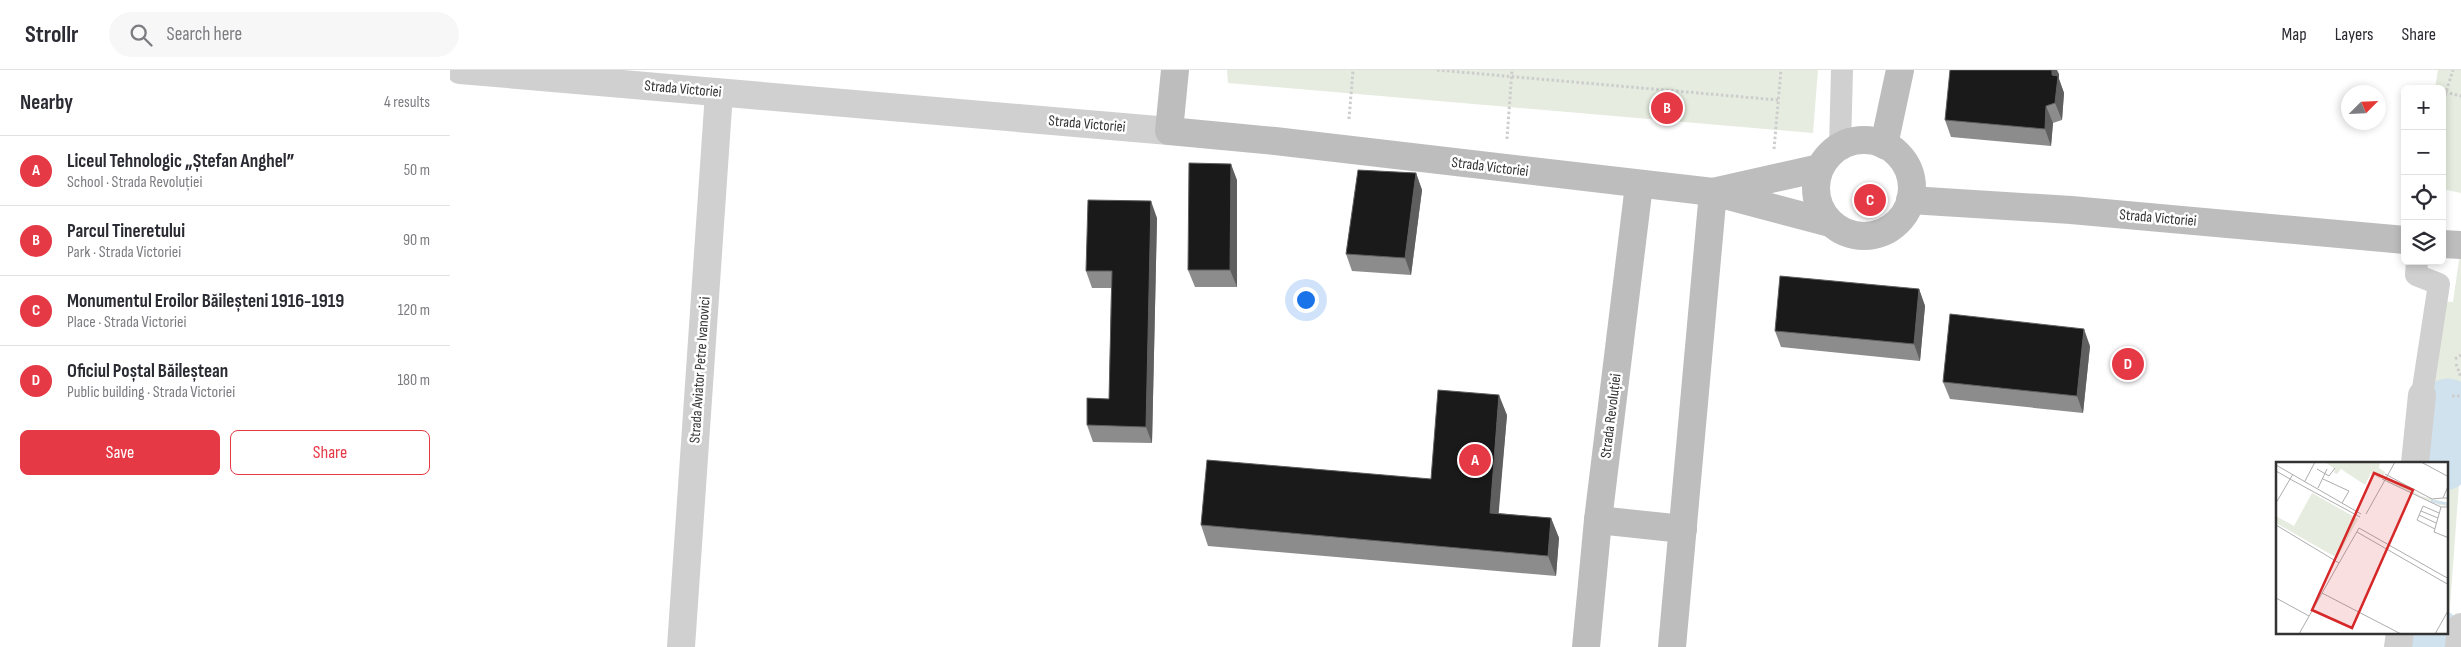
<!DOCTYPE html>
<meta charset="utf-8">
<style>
body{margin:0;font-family:"Sofia Sans Condensed",sans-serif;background:#f7f7f7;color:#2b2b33}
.controls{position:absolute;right:15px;top:15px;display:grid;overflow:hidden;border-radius:8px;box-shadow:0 2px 8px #0003}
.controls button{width:45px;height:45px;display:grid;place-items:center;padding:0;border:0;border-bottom:1px solid #e1e1e2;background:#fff;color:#2b2b33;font:25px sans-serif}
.compass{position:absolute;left:1891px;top:15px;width:45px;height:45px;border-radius:50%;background:#fff;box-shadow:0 2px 8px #0003;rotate:66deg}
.you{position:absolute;left:855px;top:229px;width:18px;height:18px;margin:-12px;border:4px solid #fff;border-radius:50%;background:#1a73e8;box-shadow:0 0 0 8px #1a73e833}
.badge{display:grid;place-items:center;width:32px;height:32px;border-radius:50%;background:#e63946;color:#fff;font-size:16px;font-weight:700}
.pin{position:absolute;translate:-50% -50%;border:2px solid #fff;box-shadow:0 1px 5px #0006}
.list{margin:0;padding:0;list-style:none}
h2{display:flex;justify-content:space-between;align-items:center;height:65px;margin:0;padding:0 20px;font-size:21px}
h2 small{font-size:16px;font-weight:400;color:#7c7c81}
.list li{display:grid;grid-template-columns:32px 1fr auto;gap:15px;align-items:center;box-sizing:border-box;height:70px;padding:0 20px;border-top:1px solid #e1e1e2}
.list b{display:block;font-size:19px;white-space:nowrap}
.list p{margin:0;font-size:16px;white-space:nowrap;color:#7c7c81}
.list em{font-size:16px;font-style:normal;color:#7c7c81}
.actions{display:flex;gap:10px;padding:15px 20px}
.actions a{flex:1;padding:11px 0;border:1px solid #e63946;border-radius:8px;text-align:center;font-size:18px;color:#e63946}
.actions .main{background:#e63946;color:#fff}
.icon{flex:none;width:28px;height:28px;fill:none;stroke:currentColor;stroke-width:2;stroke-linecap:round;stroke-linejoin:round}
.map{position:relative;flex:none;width:2011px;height:577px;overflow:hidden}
header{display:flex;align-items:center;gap:30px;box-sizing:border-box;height:70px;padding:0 25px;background:#fff;border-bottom:1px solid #e1e1e2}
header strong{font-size:24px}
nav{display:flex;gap:28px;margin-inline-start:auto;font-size:18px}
.search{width:350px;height:45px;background:#f7f7f7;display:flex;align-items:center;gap:12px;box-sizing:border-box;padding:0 18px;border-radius:28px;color:#7c7c81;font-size:19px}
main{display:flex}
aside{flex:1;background:#fff}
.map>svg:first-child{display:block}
.green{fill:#e6ecdf}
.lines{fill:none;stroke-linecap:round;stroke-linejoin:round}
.river{stroke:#cfe2ee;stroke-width:55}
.path{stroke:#cdcdcd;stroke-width:3;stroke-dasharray:2.5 2.5;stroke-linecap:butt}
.pedestrian{stroke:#d0d0d0;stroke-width:22}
.minor{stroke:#d0d0d0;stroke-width:28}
.secondary{stroke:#bdbdbd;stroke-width:28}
.wall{fill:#8c8c8c}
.shaded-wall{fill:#5f5f5f}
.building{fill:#1a1a1a;stroke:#5f5f5f}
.labels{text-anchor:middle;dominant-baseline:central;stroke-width:5;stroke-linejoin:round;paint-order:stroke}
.street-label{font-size:15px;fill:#333;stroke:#fff}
.inset-river{fill:none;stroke:#cfe2ee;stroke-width:2.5}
.inset-road{fill:none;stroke:#adadad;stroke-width:1}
.view{fill:#d62828;fill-opacity:0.15;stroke:#d62828;stroke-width:2.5}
.inset-edge{fill:none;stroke:#333;stroke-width:2.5}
</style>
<header>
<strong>Strollr</strong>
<div class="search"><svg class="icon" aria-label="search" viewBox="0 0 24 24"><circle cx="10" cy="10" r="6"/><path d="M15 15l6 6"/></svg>Search here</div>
<nav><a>Map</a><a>Layers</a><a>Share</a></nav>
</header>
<main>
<aside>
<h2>Nearby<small>4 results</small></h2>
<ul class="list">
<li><span class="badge">A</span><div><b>Liceul Tehnologic „Ștefan Anghel”</b><p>School · Strada Revoluției</p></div><em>50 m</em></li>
<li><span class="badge">B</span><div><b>Parcul Tineretului</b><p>Park · Strada Victoriei</p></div><em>90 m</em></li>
<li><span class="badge">C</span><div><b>Monumentul Eroilor Băileșteni 1916-1919</b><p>Place · Strada Victoriei</p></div><em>120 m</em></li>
<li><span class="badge">D</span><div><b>Oficiul Poștal Băileștean</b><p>Public building · Strada Victoriei</p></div><em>180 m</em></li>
</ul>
<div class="actions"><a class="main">Save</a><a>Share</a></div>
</aside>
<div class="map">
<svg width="2011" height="577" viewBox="0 0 2011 577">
<rect width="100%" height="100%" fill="#fff"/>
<g class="green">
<polygon points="777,0 1368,0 1363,63 778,13"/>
<polygon points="1988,0 2011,0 2011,123 1992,119 1992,19 1985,19"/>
<polygon points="2011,176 2011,387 1997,577 1968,577 1969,563 1997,563 1997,393 1986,393 1993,329 1964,326 1976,230 2003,232"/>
</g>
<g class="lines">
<g class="river">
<polyline points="1994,393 1998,336"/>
<polyline points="1981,577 1982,563"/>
</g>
<g class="path">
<polyline points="987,0 1328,30"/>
<polyline points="1995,22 2011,26"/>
<polyline points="1992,35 2003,0"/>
<polyline points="899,49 903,0"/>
<polyline points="1057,69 1062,0"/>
<polyline points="1324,79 1331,0"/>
<polyline points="2005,289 2011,285"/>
<polyline points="2006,294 2011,307"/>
<polyline points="2002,326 2011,326"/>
</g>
<g class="pedestrian">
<polyline points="1390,77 1392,0"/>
<polyline points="1967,191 1966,205 1989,214 1972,325"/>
</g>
<g class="minor">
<polyline points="10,0 719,61"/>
<polyline points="1965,393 1972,325"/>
<polyline points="231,577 269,23"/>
<polyline points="1948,577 1950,563"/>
<polyline points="2009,577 2011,557"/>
</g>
<g class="secondary">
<polyline points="725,0 719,61 825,71 1263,122 1222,577"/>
<circle cx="1414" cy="118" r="48"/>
<polyline points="1434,75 1450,0"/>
<polyline points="1370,98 1263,122 1380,153"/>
<polyline points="1460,130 1621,140 1955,170"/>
<polyline points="1992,174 2011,175"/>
<polyline points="1148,450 1233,459"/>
<polyline points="1136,577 1148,450 1189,115"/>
</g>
</g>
<g class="wall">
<polygon points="1609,4 1609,9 1614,23 1612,50 1603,53 1601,76 1501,67 1495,50"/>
<polygon points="966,103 972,120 961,205 902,201 896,184"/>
<polygon points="787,110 787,217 745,217 738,200"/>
<polygon points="707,148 702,373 643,372 637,355 659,329 661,218 642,218 636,201"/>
<polygon points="1469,219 1475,236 1470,291 1331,277 1325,261"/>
<polygon points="1640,276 1633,343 1500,329 1493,312"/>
<polygon points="1057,345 1048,443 1101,448 1109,468 1106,506 758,476 751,455 981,409"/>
</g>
<g class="shaded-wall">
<polygon points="1602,0 1607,0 1609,4 1609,9 1614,23 1612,50 1605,33 1602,5"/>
<polygon points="1596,36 1603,53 1601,76 1595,59"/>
<polygon points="781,94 787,110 787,217 780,200"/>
<polygon points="966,103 972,120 961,205 955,188"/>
<polygon points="701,131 707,148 702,373 696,357"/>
<polygon points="1469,219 1475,236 1470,291 1464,274"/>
<polygon points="1634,259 1640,276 1633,343 1627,326"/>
<polygon points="1049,325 1057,345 1047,463 1040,443"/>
<polygon points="1101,448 1109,468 1106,506 1098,486"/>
</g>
<g class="building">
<polygon points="1500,0 1602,0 1602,5 1608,6 1605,33 1596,36 1595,59 1495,50"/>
<polygon points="739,93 781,94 780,200 738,200"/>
<polygon points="908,100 966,103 955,188 896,184"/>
<polygon points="638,130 701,131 696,357 637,355 637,328 659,329 662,201 636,201"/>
<polygon points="1330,206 1469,219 1464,274 1325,261"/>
<polygon points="1500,244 1634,259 1627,326 1493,312"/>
<polygon points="988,320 1049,325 1040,443 1101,448 1098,486 751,455 757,390 981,409"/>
</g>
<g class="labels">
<g class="street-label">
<text transform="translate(233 19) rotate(5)">Strada Victoriei</text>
<text transform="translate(637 54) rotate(5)">Strada Victoriei</text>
<text transform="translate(1040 97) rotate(7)">Strada Victoriei</text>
<text transform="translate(1708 148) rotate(5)">Strada Victoriei</text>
<text transform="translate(250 300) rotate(-86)">Strada Aviator Petre Ivanovici</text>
<text transform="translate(1161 346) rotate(-83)">Strada Revoluției</text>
</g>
</g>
<g transform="translate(1826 392)">
<rect width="172" height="172" fill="#fff"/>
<path d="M49,0H104L103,6L109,10L108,13L145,34L172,41V44L163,43L112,20L107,14L104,17L95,11L89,23L65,7L61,12L58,11L59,7ZM36,31L82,57L61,96L0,61V54L18,64Z" fill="#e6ecdf"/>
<path class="inset-river" d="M155,39L173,42"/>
<path class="inset-road" d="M145,0L173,15M0,3L85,52M41,7L53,14L59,6M0,9L14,17M109,12L156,37L167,36M14,17L84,55M47,17L73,29L66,41M106,17L165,45M29,19L39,0M173,22L167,36H173M42,26L51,7M0,41L17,12M173,45H165L158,70L173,76M145,49L162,56M90,52L119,0M143,53L160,61M0,63L63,101L83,66L173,117M159,67L141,58L147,44L163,51M81,70L173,123M46,131L125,172M0,136L33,154M23,172L63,101M159,172L173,147"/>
<path class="view" d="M98,11L137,28L76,166L36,148Z"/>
<rect width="172" height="172" class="inset-edge"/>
</g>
</svg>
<div class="controls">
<button>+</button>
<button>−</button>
<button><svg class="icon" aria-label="locate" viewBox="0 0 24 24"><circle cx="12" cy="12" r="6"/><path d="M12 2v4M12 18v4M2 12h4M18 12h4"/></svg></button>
<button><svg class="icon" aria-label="layers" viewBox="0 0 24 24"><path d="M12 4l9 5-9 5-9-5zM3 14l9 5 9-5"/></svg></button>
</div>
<svg class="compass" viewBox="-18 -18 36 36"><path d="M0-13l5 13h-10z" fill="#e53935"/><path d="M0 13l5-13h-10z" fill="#7c7c81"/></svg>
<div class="you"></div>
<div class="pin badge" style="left:1025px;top:390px">A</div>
<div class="pin badge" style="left:1217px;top:38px">B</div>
<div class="pin badge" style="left:1420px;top:130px">C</div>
<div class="pin badge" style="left:1678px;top:294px">D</div>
</div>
</main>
